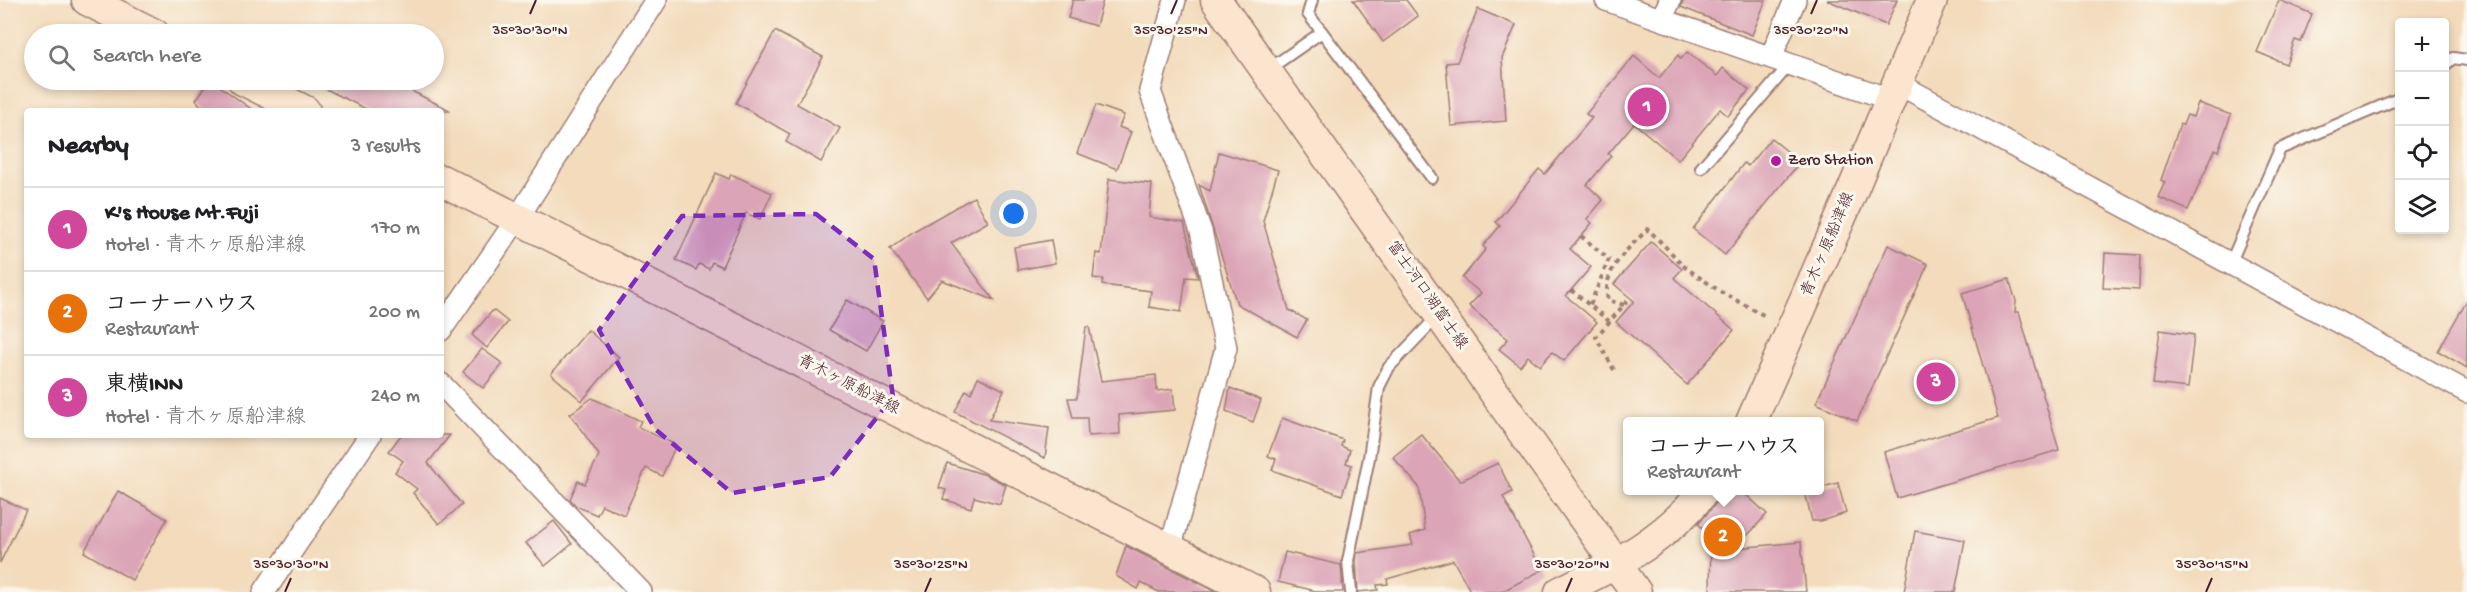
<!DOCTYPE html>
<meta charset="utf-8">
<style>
body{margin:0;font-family:"Gochi Hand","Klee One",sans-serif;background:#f6f6f6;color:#202124}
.controls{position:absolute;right:18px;top:18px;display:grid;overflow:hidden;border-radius:6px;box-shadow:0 3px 9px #0003}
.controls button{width:54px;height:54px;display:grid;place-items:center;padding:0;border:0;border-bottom:2px solid #e0e0e0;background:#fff;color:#202124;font:30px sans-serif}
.you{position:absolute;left:1014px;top:214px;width:21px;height:21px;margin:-15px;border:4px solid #fff;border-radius:50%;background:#1a73e8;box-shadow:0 0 0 9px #1a73e833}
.badge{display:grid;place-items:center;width:39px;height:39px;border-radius:50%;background:#7c3aed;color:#fff;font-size:20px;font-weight:700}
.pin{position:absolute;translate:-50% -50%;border:3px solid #fff;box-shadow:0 2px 6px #0006}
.popup{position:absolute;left:1623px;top:417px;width:201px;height:78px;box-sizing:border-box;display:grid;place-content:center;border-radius:6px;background:#fff;filter:drop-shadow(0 2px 4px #0005);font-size:20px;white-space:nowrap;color:#757577}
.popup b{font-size:22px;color:#202124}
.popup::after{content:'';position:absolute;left:50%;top:100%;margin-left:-12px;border:12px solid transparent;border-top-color:#fff}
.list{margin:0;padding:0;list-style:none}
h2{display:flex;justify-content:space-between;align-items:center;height:78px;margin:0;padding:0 24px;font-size:26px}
h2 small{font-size:20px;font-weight:400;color:#757577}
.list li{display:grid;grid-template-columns:39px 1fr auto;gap:18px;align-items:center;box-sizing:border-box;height:84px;padding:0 24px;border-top:2px solid #e0e0e0}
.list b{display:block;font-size:22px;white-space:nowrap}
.list p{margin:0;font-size:20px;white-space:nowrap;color:#757577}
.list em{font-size:20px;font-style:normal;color:#757577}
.icon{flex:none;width:33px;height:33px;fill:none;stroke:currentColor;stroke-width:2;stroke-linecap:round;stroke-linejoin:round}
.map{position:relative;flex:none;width:2467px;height:592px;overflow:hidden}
.search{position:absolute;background:#fff;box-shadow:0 3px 9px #0003;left:24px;top:24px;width:420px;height:66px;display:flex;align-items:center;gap:15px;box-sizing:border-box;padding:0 21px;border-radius:33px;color:#757577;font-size:22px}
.panel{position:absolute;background:#fff;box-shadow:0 3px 9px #0003;left:24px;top:108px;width:420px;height:330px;border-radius:6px}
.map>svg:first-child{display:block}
.building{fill:#dba5b7}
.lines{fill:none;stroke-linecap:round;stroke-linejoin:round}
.service-casing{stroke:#9e7d74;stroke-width:14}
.minor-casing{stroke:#9e7d74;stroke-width:24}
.secondary-casing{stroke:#9e7d74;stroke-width:33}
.path{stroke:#9e7d74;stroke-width:4;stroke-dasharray:4.5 4.5;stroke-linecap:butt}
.service{stroke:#fff;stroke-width:10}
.minor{stroke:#fff;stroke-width:21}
.secondary{stroke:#fbe5cf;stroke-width:30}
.marked{fill:#7b2cbf;fill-opacity:0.2;stroke:#7b2cbf;stroke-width:4.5;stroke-dasharray:12 8;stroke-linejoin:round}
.ticks{fill:none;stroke:#4a1f2b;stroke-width:2}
.poi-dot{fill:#b5179e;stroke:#fbf7ec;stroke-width:2}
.labels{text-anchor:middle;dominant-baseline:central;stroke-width:6;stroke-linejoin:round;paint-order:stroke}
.poi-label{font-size:16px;fill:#4a1f2b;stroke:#fbf7ec;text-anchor:start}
.street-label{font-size:16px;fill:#4a1f2b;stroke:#fbf7ec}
.ticks-label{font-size:15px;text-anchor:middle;fill:#4a1f2b;stroke:#fbf7ec;stroke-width:6;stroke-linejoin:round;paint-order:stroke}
</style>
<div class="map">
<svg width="2467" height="592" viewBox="0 0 2467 592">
<rect width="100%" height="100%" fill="#fbf7ec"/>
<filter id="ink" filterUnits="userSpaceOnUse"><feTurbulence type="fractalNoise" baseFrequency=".0167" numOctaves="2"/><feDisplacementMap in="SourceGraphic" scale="12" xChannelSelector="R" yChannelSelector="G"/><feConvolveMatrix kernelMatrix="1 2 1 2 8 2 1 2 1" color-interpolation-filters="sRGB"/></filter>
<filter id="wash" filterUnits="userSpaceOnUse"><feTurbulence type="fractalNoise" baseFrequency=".008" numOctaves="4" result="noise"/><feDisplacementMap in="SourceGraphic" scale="24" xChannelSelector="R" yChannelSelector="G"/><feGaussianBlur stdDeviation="1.35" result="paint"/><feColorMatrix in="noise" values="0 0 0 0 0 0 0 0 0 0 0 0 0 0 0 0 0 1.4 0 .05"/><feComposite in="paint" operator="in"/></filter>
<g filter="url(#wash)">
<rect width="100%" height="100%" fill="#f3dbbc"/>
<g id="blocks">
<g class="building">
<polygon points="1073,0 1103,0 1096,26 1068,18"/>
<polygon points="1353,0 1406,0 1418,16 1383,42"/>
<polygon points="1683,0 1766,0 1752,35 1681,7"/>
<polygon points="1827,0 1897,0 1886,25"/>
<polygon points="2279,0 2312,14 2301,42 2295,40 2286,64 2257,52"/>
<polygon points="1478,9 1516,25 1502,58 1506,121 1451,126 1446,63 1457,62"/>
<polygon points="775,31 823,57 797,104 840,128 821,162 786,142 790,134 736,103"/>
<polygon points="1687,52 1717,76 1723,68 1749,90 1728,116 1720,109 1678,160 1634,123 1608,154 1611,156 1587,185 1603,200 1587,219 1592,223 1570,249 1591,267 1566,296 1597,322 1564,361 1552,352 1540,366 1528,356 1520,366 1499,349 1508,339 1469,306 1481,293 1462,278 1486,249 1483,246 1500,226 1496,222 1539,169 1545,174 1592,118 1586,114 1634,56 1659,78 1678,55 1681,59"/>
<polygon points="210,80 211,80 254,111 205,111 196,100"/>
<polygon points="308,80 390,80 451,111 370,111"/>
<polygon points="2198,103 2231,115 2218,151 2215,149 2188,210 2158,197 2165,182 2161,180 2180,124 2183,125 2187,115 2193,117"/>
<polygon points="1096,105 1124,115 1119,127 1131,132 1117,169 1077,153"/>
<polygon points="1771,138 1800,162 1725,255 1693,229 1744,163 1748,166"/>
<polygon points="1219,152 1278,170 1263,221 1289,310 1307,320 1297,337 1237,304 1199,185 1210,191"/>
<polygon points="716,173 729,179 731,174 772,193 760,219 746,213 722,267 712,262 709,269 699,264 696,270 676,260"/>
<polygon points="1109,179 1152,184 1149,217 1184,223 1198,278 1186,277 1181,312 1149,307 1151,291 1102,285 1103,279 1093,278 1096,253 1101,254"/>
<polygon points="974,197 988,222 951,243 994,300 942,280 927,298 890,249 914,231"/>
<polygon points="1051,240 1055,263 1018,270 1014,247"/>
<polygon points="1651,242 1682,269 1674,278 1734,330 1687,385 1616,322 1634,301 1614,284"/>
<polygon points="1888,245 1928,264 1857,421 1816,403"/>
<polygon points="2105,253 2140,255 2139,290 2103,288"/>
<polygon points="2009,279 2016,301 2015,312 2019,312 2059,450 1897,498 1884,452 1998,418 1962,293"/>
<polygon points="847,300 883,321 866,351 829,330"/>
<polygon points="2467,300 2467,368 2438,351"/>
<polygon points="493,310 508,322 487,348 472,335"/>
<polygon points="1086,327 1089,327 1101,381 1156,375 1157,391 1173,389 1175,410 1119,415 1120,434 1088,436 1087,418 1073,418 1068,398 1077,398"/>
<polygon points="588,330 619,357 582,401 551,374"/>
<polygon points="2160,330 2194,335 2188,388 2153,384"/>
<polygon points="482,349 503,364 483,388 463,372"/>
<polygon points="978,377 1004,390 989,420 1049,428 1045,458 955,412 966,390 971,393"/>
<polygon points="1230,388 1261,400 1253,422 1226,411"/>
<polygon points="592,398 641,421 638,427 676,445 662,476 646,468 624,515 602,505 597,515 576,506 570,499 578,481 585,484 599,455 570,414"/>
<polygon points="1282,418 1343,440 1341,446 1350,450 1346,463 1352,465 1342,495 1272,470 1276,459 1268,456"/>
<polygon points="1421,434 1460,481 1498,463 1512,492 1503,497 1542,570 1501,592 1471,592 1453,560 1387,579 1388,584 1377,585 1378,590 1358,592 1356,561 1357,553 1413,545 1410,535 1425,530 1419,487 1393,457"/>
<polygon points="401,435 450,435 428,463 462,505 439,524 413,493 417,489 395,472 403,461 389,451"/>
<polygon points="947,463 986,475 1006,485 1000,504 974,497 971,508 943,499 946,490 939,488"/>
<polygon points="1838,483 1846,513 1821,521 1812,521 1805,492 1819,490 1819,488"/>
<polygon points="1727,490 1741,490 1767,514 1736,548 1801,542 1806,592 1710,592 1711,535 1698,524"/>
<polygon points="118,491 167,519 132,580 84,552"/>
<polygon points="0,498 26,510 0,563"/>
<polygon points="554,521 572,544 545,566 526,543"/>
<polygon points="1915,531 1965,540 1955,592 1904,592"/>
<polygon points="1126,546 1217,592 1159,592 1141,583 1138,589 1116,576"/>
<polygon points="1285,552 1341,565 1343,592 1320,592 1278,582"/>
</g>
</g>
</g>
<g filter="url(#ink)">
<use href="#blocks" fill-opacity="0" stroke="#9e7d74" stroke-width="1.5"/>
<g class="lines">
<defs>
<g id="service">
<polyline points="1312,0 1308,14 1322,32"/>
<polyline points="2444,66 2453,58 2467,60"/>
<polyline points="1269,69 1322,32 1432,178"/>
<polyline points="1701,168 1790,64"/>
<polyline points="2230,264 2280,149 2400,98"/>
<polyline points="1351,592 1348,561 1369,458 1379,387 1389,367 1437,317"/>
</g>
<g id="minor">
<polyline points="1606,0 1889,99"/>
<polyline points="1662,19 1670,0"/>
<polyline points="1771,57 1795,0"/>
<polyline points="1897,83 2467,392"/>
<polyline points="441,330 517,219 656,0"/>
<polyline points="441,384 641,592"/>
<polyline points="1170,549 1226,348 1201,231 1150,91 1175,0"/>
<polyline points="264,592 370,435"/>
</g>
<g id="secondary">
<polyline points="87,0 154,34"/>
<polyline points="1216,0 1636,592"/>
<polyline points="243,80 305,111"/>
<polyline points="441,180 1255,592"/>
<polyline points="1751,422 1848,201 1932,0"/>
<path d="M1560,592C1617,564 1665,541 1705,490"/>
</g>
</defs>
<use href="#service" class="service-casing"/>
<use href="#minor" class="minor-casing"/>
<use href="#secondary" class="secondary-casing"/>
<g class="path">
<polyline points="1581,236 1609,259 1590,305"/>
<polyline points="1571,290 1609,321"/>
<path d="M1624,305L1608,300C1601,270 1629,248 1648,229L1686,268L1721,292L1767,317"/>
<polyline points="1614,370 1596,337 1630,298"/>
</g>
<use href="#service" class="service"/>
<use href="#minor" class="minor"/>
<use href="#secondary" class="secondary"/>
</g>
</g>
<path class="marked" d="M816,214L874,259L893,397L830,477L732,493L655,429L599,330L682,216Z"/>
<path class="ticks" d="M530,14L536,0M1171,14L1177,0M1811,14L1817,0M285,592L291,578M925,592L931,578M1566,592L1572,578M2206,592L2212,578"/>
<circle class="poi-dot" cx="1776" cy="161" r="6"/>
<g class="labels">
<g class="poi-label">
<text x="1788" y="161">Zero Station</text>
</g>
<g class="street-label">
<text transform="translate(1829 245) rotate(-67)">青木ヶ原船津線</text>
<text transform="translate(1426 296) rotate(55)">富士河口湖富士線</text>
<text transform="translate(848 386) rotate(27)">青木ヶ原船津線</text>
</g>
</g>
<g class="ticks-label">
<text x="530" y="34">35°30'30"N</text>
<text x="1171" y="34">35°30'25"N</text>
<text x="1811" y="34">35°30'20"N</text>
<text x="291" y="568">35°30'30"N</text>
<text x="931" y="568">35°30'25"N</text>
<text x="1572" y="568">35°30'20"N</text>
<text x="2212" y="568">35°30'15"N</text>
</g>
</svg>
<div class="controls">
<button>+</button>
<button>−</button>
<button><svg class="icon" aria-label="locate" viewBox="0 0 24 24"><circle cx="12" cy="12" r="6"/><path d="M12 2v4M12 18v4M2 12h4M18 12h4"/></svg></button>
<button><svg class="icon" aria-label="layers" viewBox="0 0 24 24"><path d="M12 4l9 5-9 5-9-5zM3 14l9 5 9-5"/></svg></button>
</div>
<div class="you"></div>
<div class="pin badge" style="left:1647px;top:107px;background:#d1479c">1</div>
<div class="pin badge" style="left:1723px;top:537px;background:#e8710a">2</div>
<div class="popup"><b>コーナーハウス</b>Restaurant</div>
<div class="pin badge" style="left:1936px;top:382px;background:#d1479c">3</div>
<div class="search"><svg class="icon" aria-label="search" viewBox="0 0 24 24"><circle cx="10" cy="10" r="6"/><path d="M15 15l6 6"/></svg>Search here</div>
<section class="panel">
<h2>Nearby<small>3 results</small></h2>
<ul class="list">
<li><span class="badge" style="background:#d1479c">1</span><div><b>K's House Mt.Fuji</b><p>Hotel · 青木ヶ原船津線</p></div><em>170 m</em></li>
<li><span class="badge" style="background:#e8710a">2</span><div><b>コーナーハウス</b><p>Restaurant</p></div><em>200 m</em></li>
<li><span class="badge" style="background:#d1479c">3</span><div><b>東横INN</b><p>Hotel · 青木ヶ原船津線</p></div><em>240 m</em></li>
</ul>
</section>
</div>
